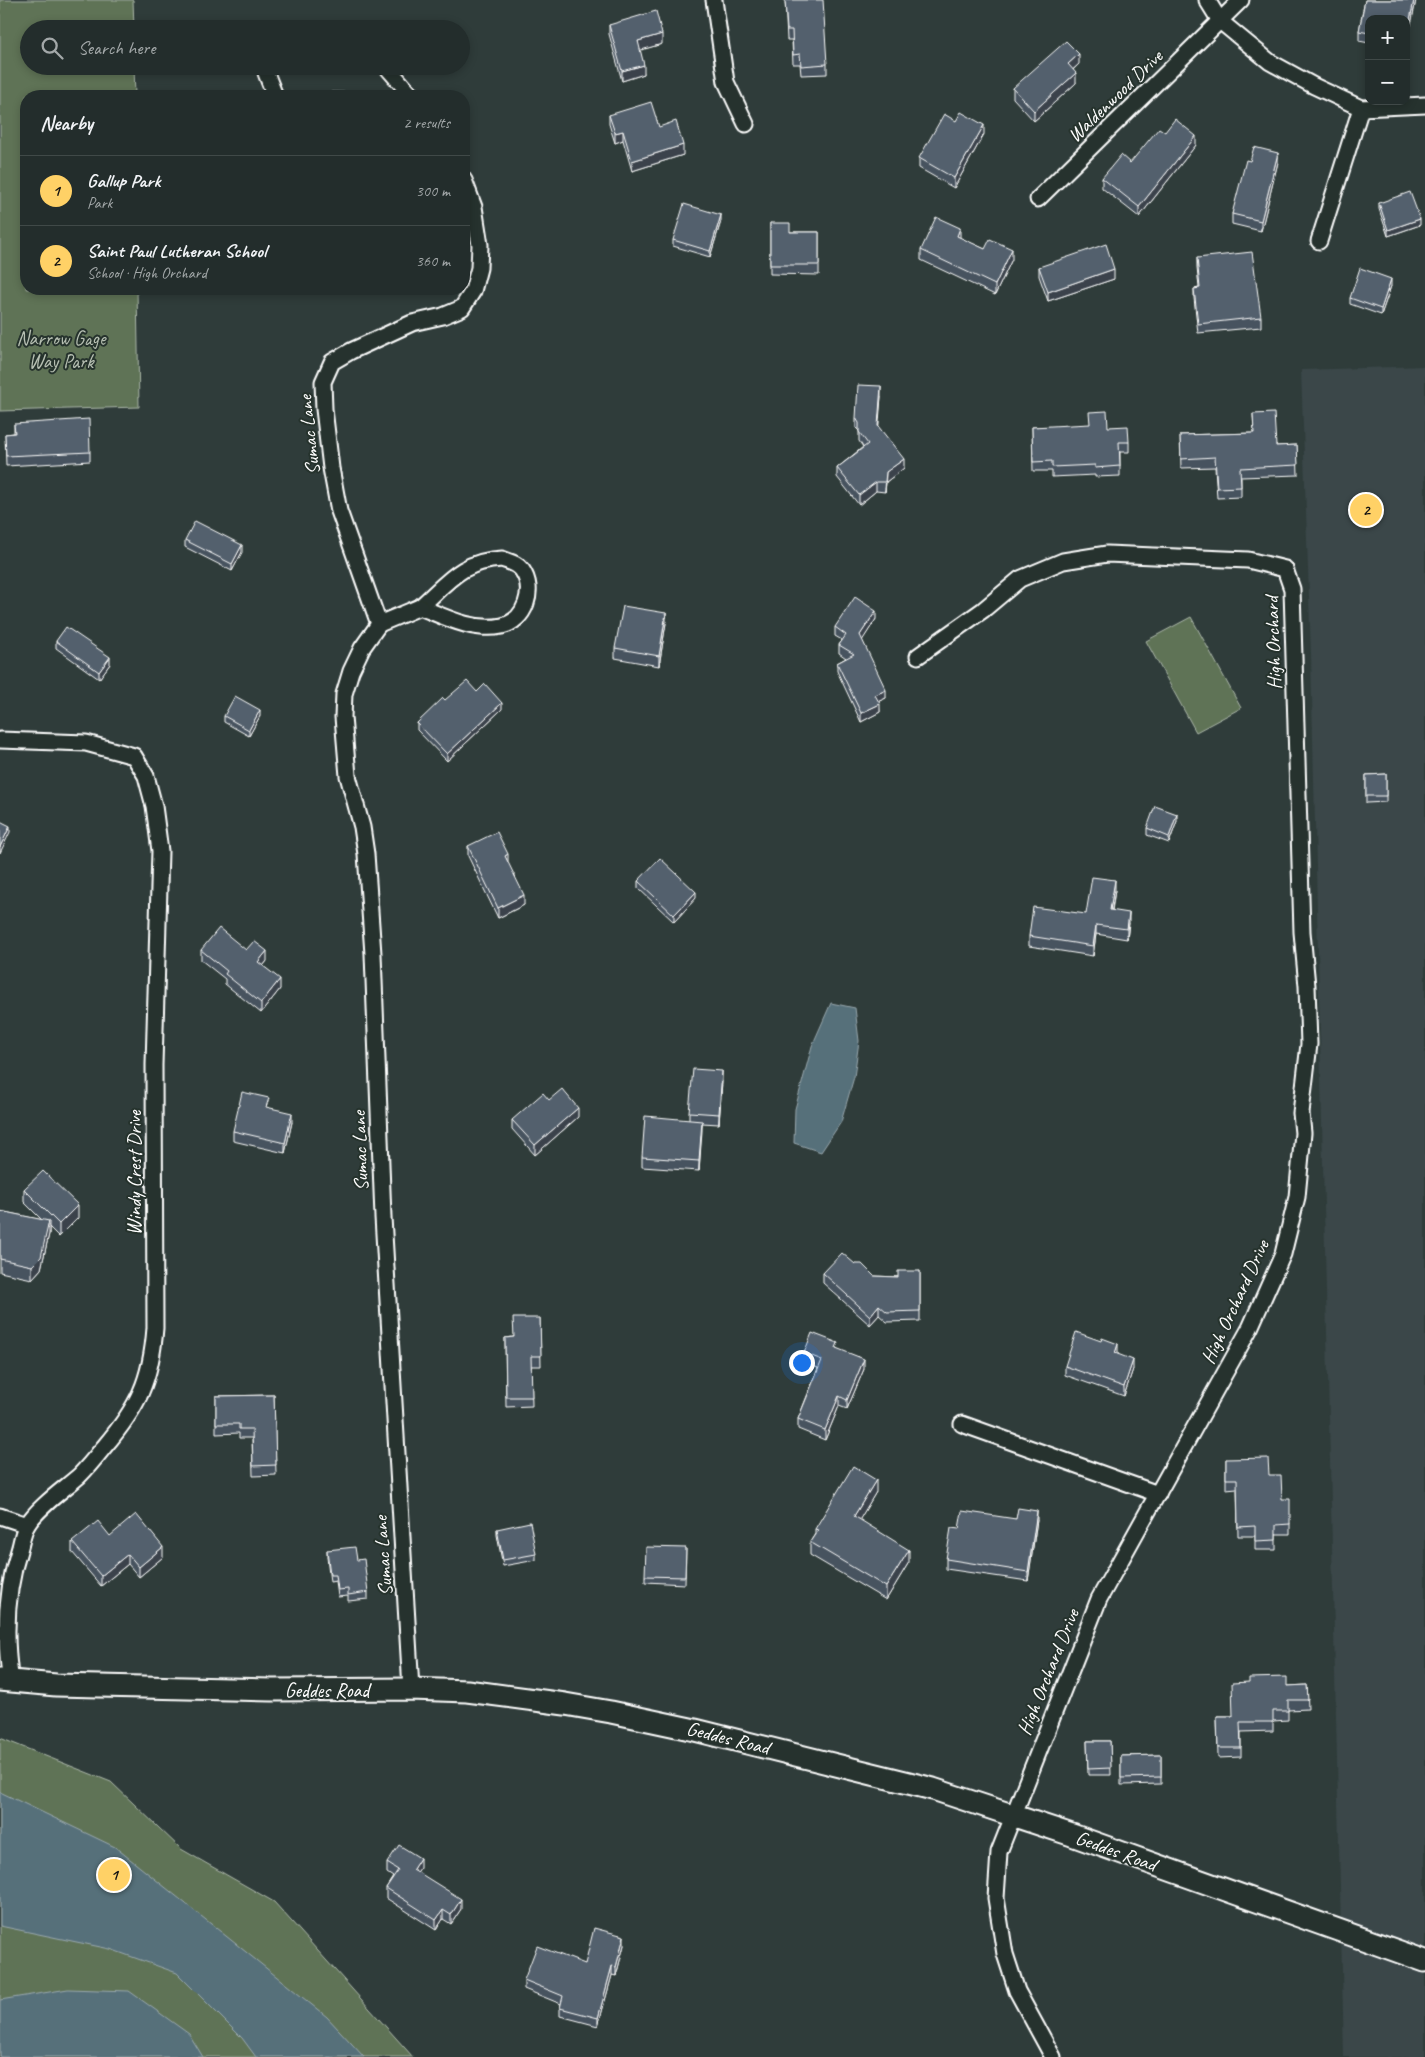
<!DOCTYPE html>
<meta charset="utf-8">
<style>
body{margin:0;font-family:Caveat,sans-serif;background:#2f3938;color:#f1f3f6}
.controls{position:absolute;right:15px;top:15px;display:grid;overflow:hidden;border-radius:10px;box-shadow:0 2px 8px #0003}
.controls button{width:45px;height:45px;display:grid;place-items:center;padding:0;border:0;border-bottom:1px solid #404948;background:#232d2c;color:#f1f3f6;font:25px sans-serif}
.you{position:absolute;left:801px;top:1362px;width:18px;height:18px;margin:-12px;border:4px solid #fff;border-radius:50%;background:#1a73e8;box-shadow:0 0 0 8px #1a73e833}
.badge{display:grid;place-items:center;width:32px;height:32px;border-radius:50%;background:#ffd166;color:#111;font-size:16px;font-weight:700}
.pin{position:absolute;translate:-50% -50%;border:2px solid #fff;box-shadow:0 1px 5px #0006}
.list{margin:0;padding:0;list-style:none}
h2{display:flex;justify-content:space-between;align-items:center;height:65px;margin:0;padding:0 20px;font-size:21px}
h2 small{font-size:16px;font-weight:400;color:#a3a8a9}
.list li{display:grid;grid-template-columns:32px 1fr auto;gap:15px;align-items:center;box-sizing:border-box;height:70px;padding:0 20px;border-top:1px solid #404948}
.list b{display:block;font-size:19px;white-space:nowrap}
.list p{margin:0;font-size:16px;white-space:nowrap;color:#a3a8a9}
.list em{font-size:16px;font-style:normal;color:#a3a8a9}
.icon{flex:none;width:28px;height:28px;fill:none;stroke:currentColor;stroke-width:2;stroke-linecap:round;stroke-linejoin:round}
.map{position:relative;flex:none;width:1425px;height:2057px;overflow:hidden}
.search{position:absolute;background:#232d2c;box-shadow:0 2px 8px #0003;left:20px;top:20px;width:450px;height:55px;display:flex;align-items:center;gap:12px;box-sizing:border-box;padding:0 18px;border-radius:28px;color:#a3a8a9;font-size:19px}
.panel{position:absolute;background:#232d2c;box-shadow:0 2px 8px #0003;left:20px;top:90px;width:450px;height:205px;border-radius:20px}
.map>svg:first-child{display:block}
.built{fill:#3a4749}
.green{fill:#5e7357;stroke:#aeb9ab}
.water{fill:#57707a;stroke:#9aa9af}
.lines{fill:none;stroke-linecap:round;stroke-linejoin:round}
.minor-casing{stroke:#fff;stroke-width:19}
.secondary-casing{stroke:#fff;stroke-width:25}
.minor{stroke:#26332d;stroke-width:15}
.secondary{stroke:#26332d;stroke-width:21}
.wall{fill:#47535e;stroke:#fff}
.shaded-wall{fill:#3a434c;stroke:#fff}
.building{fill:#53606d;stroke:#fff}
.labels{text-anchor:middle;dominant-baseline:central;stroke-width:4;stroke-linejoin:round;paint-order:stroke}
.street-label{font-size:20px;fill:#fff;stroke:#26332d}
.park-label{font-size:20px;fill:#b7c0b3;stroke:#26332d}
</style>
<div class="map">
<svg width="1425" height="2057" viewBox="0 0 1425 2057">
<rect width="100%" height="100%" fill="#2f3c3a"/>
<filter id="ink" filterUnits="userSpaceOnUse"><feTurbulence type="fractalNoise" baseFrequency=".02" numOctaves="2"/><feDisplacementMap in="SourceGraphic" scale="10" xChannelSelector="R" yChannelSelector="G"/><feConvolveMatrix kernelMatrix="1 2 1 2 8 2 1 2 1" color-interpolation-filters="sRGB"/></filter>
<g filter="url(#ink)">
<polygon class="built" points="1425,366 1425,2057 1344,2057 1311,654 1301,370"/>
<g class="green">
<polygon points="0,0 133,0 134,29 29,29 29,66 134,66 135,96 26,96 26,289 137,289 139,407 0,411"/>
<polygon points="1191,617 1241,708 1196,732 1146,641"/>
<polygon points="0,1738 111,1782 181,1849 274,1902 413,2057 0,2057"/>
</g>
<g class="water">
<polygon points="831,1003 855,1008 859,1041 854,1077 841,1122 821,1152 794,1143 795,1109 812,1046"/>
<polygon points="0,1792 115,1847 327,2017 364,2057 256,2057 242,2038 177,1973 110,1949 0,1926"/>
<polygon points="68,1989 129,1991 189,2034 203,2057 0,2057 0,2000"/>
</g>
<g class="lines">
<defs>
<g id="minor">
<polyline points="714,0 726,82 746,124"/>
<polyline points="1207,0 1220,21 1270,62 1314,86 1361,108 1425,105"/>
<polyline points="267,66 266,73 275,96"/>
<polyline points="386,66 412,96"/>
<polyline points="1038,199 1241,0"/>
<polyline points="1319,241 1361,108"/>
<path d="M502,559C509,562 517,563 522,570C536,590 525,621 502,626C473,632 445,617 420,607C448,582 461,561 502,559Z"/>
<polyline points="379,624 420,607"/>
<polyline points="918,656 983,610 1020,579 1063,561 1107,554 1248,560 1285,569 1292,589 1302,932 1307,986 1309,1044 1301,1113 1303,1133 1297,1197 1283,1254 1250,1328 1099,1599 999,1852 996,1898 1005,1954 1017,1991 1053,2057"/>
<path d="M0,740L86,743L134,756L146,776L154,806L160,851L154,1065L155,1328C151,1381 138,1407 104,1447C96,1457 88,1467 79,1476C64,1489 37,1508 27,1525C23,1531 22,1540 20,1547C6,1590 4,1637 11,1682"/>
<polyline points="962,1424 1158,1494"/>
<polyline points="0,1516 27,1525"/>
<polyline points="411,1689 383,1217 373,954 366,854 362,827 348,776 343,717 344,694 351,671 362,648 379,624 339,511 331,468 324,409 323,382 332,362 351,351 412,323 443,316 462,308 473,291 479,268 480,245 474,207 464,180"/>
</g>
<polyline id="secondary" points="0,1680 56,1685 272,1690 411,1689 467,1691 565,1704 611,1712 695,1730 933,1789 1072,1835 1425,1961"/>
</defs>
<use href="#minor" class="minor-casing"/>
<use href="#secondary" class="secondary-casing"/>
<use href="#minor" class="minor"/>
<use href="#secondary" class="secondary"/>
</g>
<g class="wall">
<polygon points="785,0 827,64 827,74 801,75 800,64 793,64 792,40 787,40"/>
<polygon points="1365,0 1416,0 1406,48 1406,19 1369,19 1369,43 1359,41 1359,31"/>
<polygon points="609,25 662,44 640,50 644,74 622,81 609,34"/>
<polygon points="1079,64 1073,70 1076,83 1034,121 1013,98 1013,88"/>
<polygon points="609,115 659,127 683,155 632,171 623,140 615,143 609,124"/>
<polygon points="956,121 984,134 954,188 919,168 919,158"/>
<polygon points="1196,145 1139,217 1102,188 1102,178 1130,163"/>
<polygon points="1250,161 1278,162 1261,231 1232,224 1232,214"/>
<polygon points="1379,203 1420,225 1388,236 1379,209"/>
<polygon points="721,221 710,257 673,246 673,240"/>
<polygon points="770,223 790,232 819,232 819,275 770,274"/>
<polygon points="960,238 985,249 1012,259 995,295 921,260 921,250"/>
<polygon points="1197,258 1261,317 1261,327 1198,333 1194,298 1194,289 1199,288 1197,268"/>
<polygon points="1039,267 1114,279 1048,301 1039,276"/>
<polygon points="1391,286 1381,315 1350,304 1350,298"/>
<polygon points="881,396 878,427 904,468 886,482 885,492 876,491 859,505 837,477 837,468 863,447 859,441 859,431 856,428 856,418"/>
<polygon points="1253,414 1276,446 1297,445 1298,475 1241,477 1241,497 1217,498 1215,467 1181,468 1180,435 1254,433"/>
<polygon points="14,424 90,452 90,461 6,466 5,434 14,433"/>
<polygon points="1032,427 1108,427 1129,442 1129,452 1120,452 1120,476 1095,477 1095,475 1052,477 1052,471 1033,471"/>
<polygon points="185,540 242,552 232,571 185,547"/>
<polygon points="876,619 862,640 886,698 879,701 880,712 861,722 837,671 837,663 846,658 839,653 839,645 842,640 835,636 835,627"/>
<polygon points="666,623 659,666 615,658 615,648"/>
<polygon points="56,641 110,664 99,679 56,648"/>
<polygon points="477,692 502,709 447,761 417,730 417,723 445,700"/>
<polygon points="224,716 260,716 249,736 224,722"/>
<polygon points="1386,774 1386,802 1366,803 1366,775"/>
<polygon points="1177,821 1169,843 1147,835 1147,828"/>
<polygon points="468,846 508,864 524,905 498,918 468,856"/>
<polygon points="638,881 696,898 674,922 638,888"/>
<polygon points="1115,890 1112,911 1129,923 1127,939 1096,934 1093,956 1029,946 1029,936 1086,914"/>
<polygon points="201,950 246,950 267,961 263,966 280,989 261,1013 225,984 225,979 201,960"/>
<polygon points="722,1081 719,1124 702,1123 699,1171 642,1167 642,1157 689,1120 689,1112"/>
<polygon points="549,1100 578,1117 535,1155 512,1129 512,1120"/>
<polygon points="269,1108 292,1122 285,1153 233,1141 233,1131"/>
<polygon points="24,1189 78,1218 59,1237 49,1227 49,1234 41,1269 32,1279 0,1272 0,1211 42,1220 24,1202"/>
<polygon points="855,1264 874,1276 898,1277 920,1271 920,1321 887,1322 879,1315 870,1325 823,1283 823,1273"/>
<polygon points="540,1318 541,1366 531,1366 532,1406 506,1407 505,1338 513,1337"/>
<polygon points="838,1349 864,1369 847,1409 839,1406 825,1440 798,1429 798,1419 818,1368 804,1362 804,1353"/>
<polygon points="1118,1353 1118,1354 1133,1369 1124,1396 1065,1375 1065,1366"/>
<polygon points="274,1395 276,1475 253,1476 252,1438 239,1438 239,1433 216,1434 216,1396"/>
<polygon points="1226,1459 1269,1475 1282,1499 1290,1524 1290,1534 1276,1534 1276,1550 1255,1550 1255,1536 1238,1536 1237,1488 1226,1489"/>
<polygon points="876,1492 859,1520 909,1562 886,1600 810,1555 810,1542 815,1534 815,1529"/>
<polygon points="1016,1519 1037,1520 1028,1581 946,1569 946,1559 959,1529"/>
<polygon points="497,1529 536,1554 536,1560 503,1566 497,1535"/>
<polygon points="110,1536 163,1557 139,1577 128,1564 101,1586 72,1552 72,1542"/>
<polygon points="686,1548 685,1584 645,1582 645,1576"/>
<polygon points="327,1550 357,1560 368,1592 368,1599 348,1601 348,1596 338,1597 336,1581 330,1582 327,1557"/>
<polygon points="1307,1685 1308,1709 1288,1710 1288,1720 1273,1721 1273,1731 1241,1732 1241,1757 1218,1758 1217,1716 1232,1716 1287,1686"/>
<polygon points="1087,1741 1110,1741 1111,1775 1088,1775"/>
<polygon points="1161,1755 1161,1784 1121,1785 1121,1756"/>
<polygon points="387,1863 420,1868 417,1872 461,1909 451,1924 443,1919 436,1930 386,1898 386,1888 393,1877 387,1873"/>
<polygon points="624,1945 616,1976 612,1975 598,2026 560,2016 560,2008 561,2004 524,1989 524,1980 585,1964"/>
</g>
<g class="shaded-wall">
<polygon points="1414,0 1416,0 1406,48 1406,39"/>
<polygon points="662,34 662,44 638,51 638,41"/>
<polygon points="1079,54 1079,64 1068,74 1068,64"/>
<polygon points="644,65 644,74 622,81 622,71"/>
<polygon points="1076,73 1076,83 1034,121 1034,111"/>
<polygon points="984,125 984,134 954,188 954,178"/>
<polygon points="623,131 623,140 615,143 615,133"/>
<polygon points="1196,136 1196,145 1139,217 1139,207"/>
<polygon points="683,145 683,155 632,171 632,161"/>
<polygon points="1278,153 1278,162 1261,231 1261,221"/>
<polygon points="721,215 721,221 710,257 710,251"/>
<polygon points="1420,219 1420,225 1388,236 1388,230"/>
<polygon points="960,228 960,238 957,236"/>
<polygon points="1012,249 1012,259 995,295 995,285"/>
<polygon points="1114,269 1114,279 1048,301 1048,292"/>
<polygon points="1391,279 1391,286 1381,315 1381,309"/>
<polygon points="881,386 881,396 878,436 878,426"/>
<polygon points="904,459 904,468 886,482 885,492 886,472"/>
<polygon points="876,482 876,491 859,505 859,495"/>
<polygon points="242,545 242,552 232,571 232,564"/>
<polygon points="876,611 876,619 860,644 860,635"/>
<polygon points="666,613 666,623 659,666 659,656"/>
<polygon points="110,657 110,664 99,679 99,672"/>
<polygon points="886,690 886,698 875,703 875,695"/>
<polygon points="502,703 502,709 447,761 447,754"/>
<polygon points="880,704 880,712 861,722 861,713"/>
<polygon points="260,710 260,716 249,736 249,730"/>
<polygon points="1177,814 1177,821 1169,843 1169,837"/>
<polygon points="10,826 10,832 0,853 0,847"/>
<polygon points="508,854 508,864 505,856"/>
<polygon points="1115,880 1115,890 1110,920 1110,910"/>
<polygon points="696,892 696,898 674,922 674,915"/>
<polygon points="524,895 524,905 498,918 498,908"/>
<polygon points="1129,913 1129,923 1127,939 1127,929"/>
<polygon points="1096,925 1096,934 1093,956 1093,946"/>
<polygon points="267,951 267,961 258,972 258,962"/>
<polygon points="280,979 280,989 261,1013 261,1003"/>
<polygon points="722,1071 722,1081 719,1124 719,1114"/>
<polygon points="578,1108 578,1117 535,1155 535,1145"/>
<polygon points="292,1113 292,1122 285,1153 285,1143"/>
<polygon points="702,1121 702,1131 699,1171 699,1161"/>
<polygon points="78,1205 78,1218 59,1237 59,1224"/>
<polygon points="49,1221 49,1234 41,1269 32,1279 32,1266"/>
<polygon points="879,1305 879,1315 870,1325 870,1316"/>
<polygon points="1118,1344 1118,1353 1115,1363 1115,1353"/>
<polygon points="864,1359 864,1369 847,1409 847,1400"/>
<polygon points="1133,1360 1133,1369 1124,1396 1124,1387"/>
<polygon points="839,1396 839,1406 825,1440 825,1430"/>
<polygon points="876,1480 876,1492 854,1529 854,1516"/>
<polygon points="1037,1511 1037,1520 1028,1581 1028,1572"/>
<polygon points="163,1547 163,1557 139,1577 139,1567"/>
<polygon points="909,1550 909,1562 886,1600 886,1587"/>
<polygon points="128,1554 128,1564 101,1586 101,1576"/>
<polygon points="420,1858 420,1868 413,1879 413,1869"/>
<polygon points="461,1899 461,1909 451,1924 451,1915"/>
<polygon points="443,1910 443,1919 436,1930 436,1920"/>
<polygon points="624,1936 624,1945 616,1976 616,1967"/>
<polygon points="612,1966 612,1975 598,2026 598,2018"/>
</g>
<g class="building">
<polygon points="785,0 823,0 827,64 801,66 800,54 793,55 792,30 787,30"/>
<polygon points="1365,0 1414,0 1406,39 1406,19 1369,19 1369,33 1359,31"/>
<polygon points="656,11 662,34 638,41 644,65 622,71 609,25"/>
<polygon points="1066,41 1079,54 1068,64 1076,73 1034,111 1013,88"/>
<polygon points="331,92 390,93 390,96 331,96"/>
<polygon points="651,102 659,127 676,121 683,145 632,161 623,131 615,133 609,115"/>
<polygon points="961,112 984,125 954,178 919,158 944,114 956,121"/>
<polygon points="1175,119 1196,136 1139,207 1102,178 1121,155 1130,163 1159,128 1165,132"/>
<polygon points="1254,147 1278,153 1261,221 1232,214 1246,160 1250,161"/>
<polygon points="1410,192 1420,219 1388,230 1379,203"/>
<polygon points="684,204 721,215 710,251 673,240"/>
<polygon points="936,217 960,228 957,236 985,249 990,239 1012,249 995,285 921,250"/>
<polygon points="770,223 790,223 790,232 819,232 819,265 770,265"/>
<polygon points="1106,244 1114,269 1048,292 1039,267"/>
<polygon points="1252,252 1261,317 1198,324 1194,289 1200,288 1197,258"/>
<polygon points="1360,268 1391,279 1381,309 1350,298"/>
<polygon points="858,385 881,386 878,426 904,459 886,472 885,482 876,482 859,495 837,468 868,444 859,432 859,423 856,418"/>
<polygon points="1107,411 1108,427 1128,426 1129,442 1119,442 1120,466 1095,468 1095,465 1052,467 1052,461 1033,462 1032,427 1090,424 1089,412"/>
<polygon points="1274,413 1276,446 1297,445 1298,465 1240,468 1241,487 1217,488 1215,457 1181,459 1180,435 1254,433 1253,414"/>
<polygon points="89,419 90,452 6,456 5,434 15,433 14,424"/>
<polygon points="195,521 242,545 232,564 185,540"/>
<polygon points="855,597 876,611 860,635 886,690 875,695 880,704 861,713 837,663 854,654 839,645 846,635 835,627"/>
<polygon points="623,606 666,613 659,656 615,648"/>
<polygon points="66,627 110,657 99,672 56,641"/>
<polygon points="467,681 477,692 485,684 502,703 447,754 417,723 443,698 445,700"/>
<polygon points="235,696 260,710 249,730 224,716"/>
<polygon points="1386,774 1386,796 1366,796 1366,775"/>
<polygon points="1155,806 1177,814 1169,837 1147,828"/>
<polygon points="0,821 10,826 0,847"/>
<polygon points="497,832 508,854 505,856 524,895 498,908 468,846"/>
<polygon points="660,858 696,892 674,915 638,881"/>
<polygon points="1092,877 1115,880 1110,910 1129,913 1127,929 1096,925 1093,946 1029,936 1033,907 1086,914"/>
<polygon points="219,928 246,950 254,941 267,951 258,962 280,979 261,1003 225,974 227,971 201,950"/>
<polygon points="693,1069 722,1071 719,1114 689,1112"/>
<polygon points="562,1089 578,1108 535,1145 512,1120 543,1093 549,1100"/>
<polygon points="242,1092 269,1098 266,1107 292,1113 285,1143 233,1131"/>
<polygon points="645,1116 702,1121 699,1161 642,1157"/>
<polygon points="43,1171 78,1205 59,1224 24,1189"/>
<polygon points="0,1211 49,1221 41,1257 32,1266 0,1259"/>
<polygon points="842,1253 855,1264 862,1264 874,1276 898,1277 898,1271 920,1271 920,1311 887,1312 879,1305 870,1316 823,1273"/>
<polygon points="513,1318 540,1318 541,1356 531,1356 532,1397 506,1397 505,1338 514,1337"/>
<polygon points="1076,1332 1101,1341 1102,1338 1118,1344 1115,1353 1133,1360 1124,1387 1065,1366"/>
<polygon points="812,1333 838,1343 836,1348 864,1359 847,1400 839,1396 825,1430 798,1419 822,1360 804,1353"/>
<polygon points="274,1395 276,1465 253,1466 252,1429 239,1429 239,1424 216,1424 216,1396"/>
<polygon points="1268,1458 1269,1475 1281,1475 1282,1499 1290,1499 1290,1524 1276,1525 1276,1540 1255,1541 1255,1526 1238,1527 1237,1479 1226,1479 1226,1459"/>
<polygon points="853,1466 876,1480 854,1516 909,1550 886,1587 810,1542 818,1530 815,1529"/>
<polygon points="1018,1508 1037,1511 1028,1572 946,1559 951,1528 959,1529 962,1511 1016,1519"/>
<polygon points="136,1514 163,1547 139,1567 128,1554 101,1576 72,1542 98,1521 110,1536"/>
<polygon points="530,1522 536,1554 503,1560 497,1529"/>
<polygon points="355,1547 357,1560 364,1559 368,1592 348,1595 348,1589 338,1590 336,1575 330,1575 327,1550"/>
<polygon points="646,1547 686,1548 685,1577 645,1576"/>
<polygon points="1287,1677 1287,1686 1307,1685 1308,1700 1288,1700 1288,1711 1273,1711 1273,1722 1240,1722 1241,1748 1218,1748 1217,1716 1233,1716 1232,1683 1249,1682 1249,1678"/>
<polygon points="1087,1741 1110,1741 1111,1768 1088,1769"/>
<polygon points="1161,1755 1161,1777 1121,1778 1121,1756"/>
<polygon points="399,1845 420,1858 413,1869 461,1899 451,1915 443,1910 436,1920 386,1888 398,1870 387,1863"/>
<polygon points="594,1928 624,1936 616,1967 612,1966 598,2018 560,2008 563,1996 524,1980 537,1946 585,1964"/>
</g>
</g>
<g class="labels">
<g class="street-label">
<text transform="translate(1115 96) rotate(-44)">Waldenwood Drive</text>
<text transform="translate(309 435) rotate(-96)">Sumac Lane</text>
<text transform="translate(1273 643) rotate(-92)">High Orchard</text>
<text transform="translate(360 1151) rotate(-92)">Sumac Lane</text>
<text transform="translate(134 1173) rotate(-90)">Windy Crest Drive</text>
<text transform="translate(1235 1302) rotate(-65)">High Orchard Drive</text>
<text transform="translate(383 1556) rotate(-94)">Sumac Lane</text>
<text transform="translate(1048 1672) rotate(-68)">High Orchard Drive</text>
<text x="327" y="1690">Geddes Road</text>
<text transform="translate(728 1738) rotate(14)">Geddes Road</text>
<text transform="translate(1116 1851) rotate(20)">Geddes Road</text>
</g>
<g class="park-label">
<text x="61" y="338">Narrow Gage<tspan x="61" dy="23">Way Park</tspan></text>
</g>
</g>
</svg>
<div class="controls">
<button>+</button>
<button>−</button>
</div>
<div class="you"></div>
<div class="pin badge" style="left:114px;top:1875px">1</div>
<div class="pin badge" style="left:1366px;top:510px">2</div>
<div class="search"><svg class="icon" aria-label="search" viewBox="0 0 24 24"><circle cx="10" cy="10" r="6"/><path d="M15 15l6 6"/></svg>Search here</div>
<section class="panel">
<h2>Nearby<small>2 results</small></h2>
<ul class="list">
<li><span class="badge">1</span><div><b>Gallup Park</b><p>Park</p></div><em>300 m</em></li>
<li><span class="badge">2</span><div><b>Saint Paul Lutheran School</b><p>School · High Orchard</p></div><em>360 m</em></li>
</ul>
</section>
</div>
